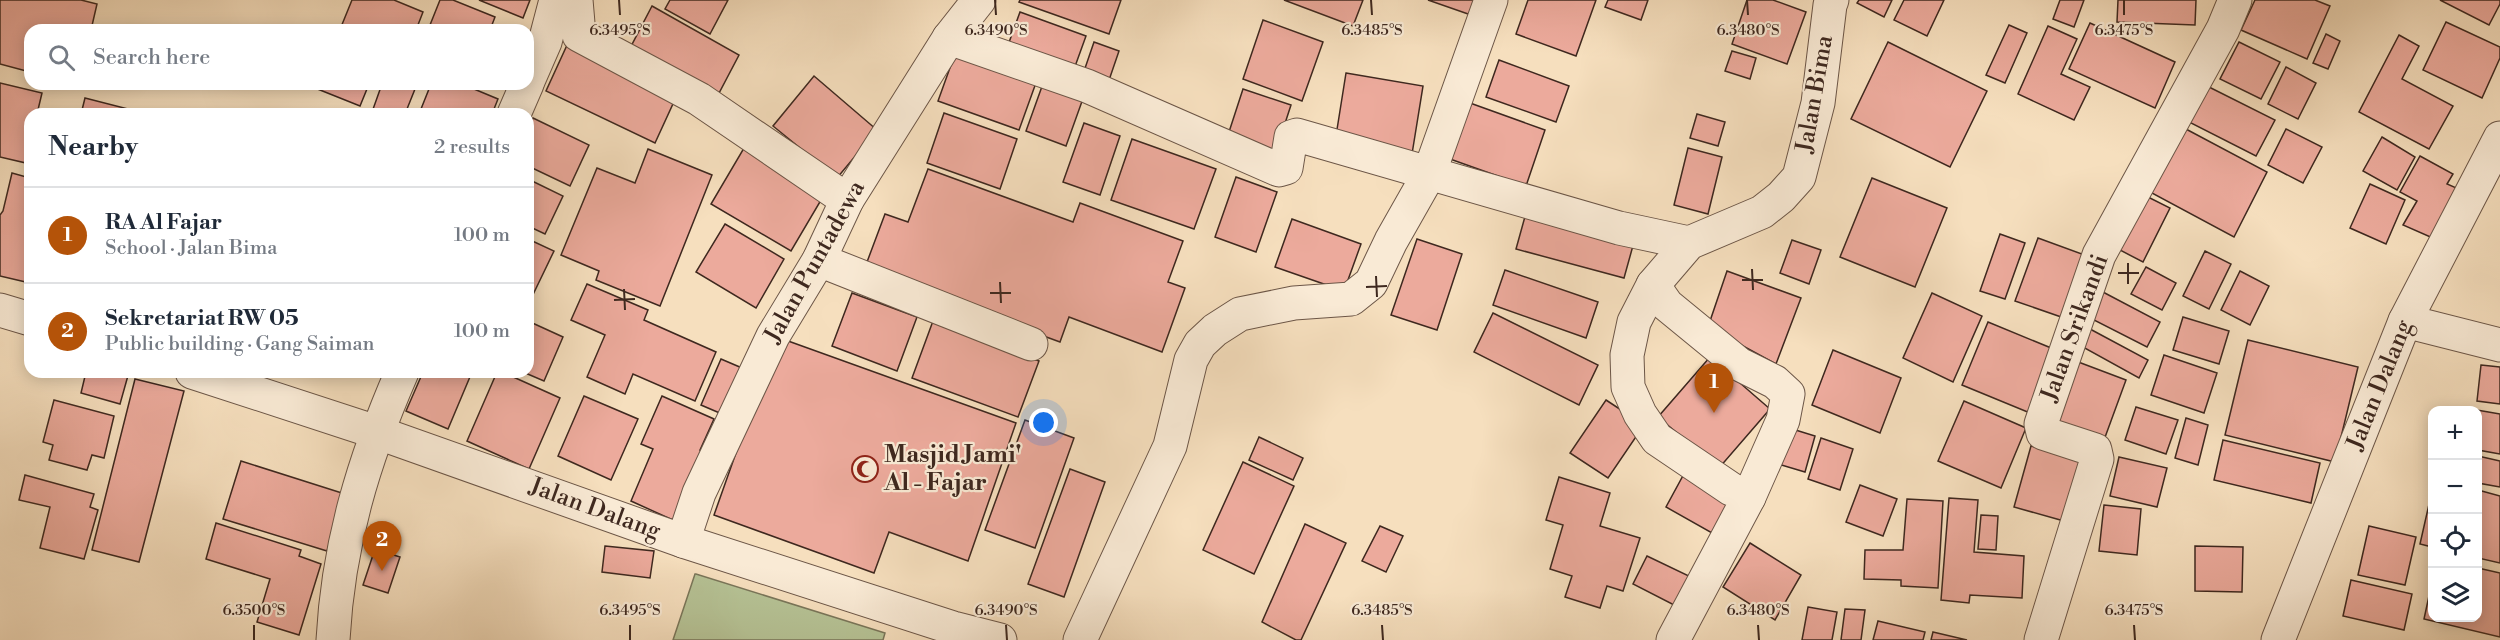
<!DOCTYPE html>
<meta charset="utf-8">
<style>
body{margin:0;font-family:"Libre Bodoni",serif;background:#f6f6f7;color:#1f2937}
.controls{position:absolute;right:18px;bottom:18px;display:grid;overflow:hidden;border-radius:12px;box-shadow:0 3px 15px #0003}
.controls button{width:54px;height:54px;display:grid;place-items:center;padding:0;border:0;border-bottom:2px solid #e0e1e3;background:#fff;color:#1f2937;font:30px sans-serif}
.you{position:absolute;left:1044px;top:423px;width:21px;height:21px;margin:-15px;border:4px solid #fff;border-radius:50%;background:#1a73e8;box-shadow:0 0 0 9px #1a73e833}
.badge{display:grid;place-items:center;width:39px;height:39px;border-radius:50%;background:#b45309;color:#fff;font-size:20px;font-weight:700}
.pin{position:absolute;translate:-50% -50px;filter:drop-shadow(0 2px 3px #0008)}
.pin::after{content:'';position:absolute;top:32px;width:21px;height:18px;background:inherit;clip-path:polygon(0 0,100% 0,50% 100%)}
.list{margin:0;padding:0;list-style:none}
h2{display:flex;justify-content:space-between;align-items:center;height:78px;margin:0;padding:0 24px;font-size:26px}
h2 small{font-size:20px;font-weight:400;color:#747a83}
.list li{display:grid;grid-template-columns:39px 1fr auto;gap:18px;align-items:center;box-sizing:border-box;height:96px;padding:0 24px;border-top:2px solid #e0e1e3}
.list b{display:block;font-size:22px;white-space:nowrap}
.list p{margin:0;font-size:20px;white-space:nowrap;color:#747a83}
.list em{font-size:20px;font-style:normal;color:#747a83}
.icon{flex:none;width:33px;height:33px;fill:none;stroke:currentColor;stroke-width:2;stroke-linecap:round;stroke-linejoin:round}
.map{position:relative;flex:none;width:2500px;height:640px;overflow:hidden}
.search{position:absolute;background:#fff;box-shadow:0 3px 15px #0003;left:24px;top:24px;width:510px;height:66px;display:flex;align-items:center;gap:15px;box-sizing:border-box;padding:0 21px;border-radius:18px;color:#747a83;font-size:22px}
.panel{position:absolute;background:#fff;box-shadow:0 3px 15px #0003;left:24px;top:108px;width:510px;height:270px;border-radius:18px}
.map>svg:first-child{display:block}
.green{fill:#b6c396;stroke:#7a765a;stroke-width:1.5}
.building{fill:#ecaa9c;stroke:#3e281f;stroke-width:1.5}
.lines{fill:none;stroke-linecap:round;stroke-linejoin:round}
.street-casing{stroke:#6c5647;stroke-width:35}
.street{stroke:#f9ead5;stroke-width:33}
.ticks{fill:none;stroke:#3e281f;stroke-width:2}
.labels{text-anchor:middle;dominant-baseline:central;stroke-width:4.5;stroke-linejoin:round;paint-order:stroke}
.street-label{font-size:24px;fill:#3e281f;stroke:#f9ead5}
.poi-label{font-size:24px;font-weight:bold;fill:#3e281f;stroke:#f9ead5;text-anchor:start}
.ticks-label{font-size:15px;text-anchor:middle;fill:#3e281f;stroke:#f9ead5;stroke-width:4.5;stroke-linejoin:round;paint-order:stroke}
</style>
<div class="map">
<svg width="2500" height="640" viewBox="0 0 2500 640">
<rect width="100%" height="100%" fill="#f6dfbe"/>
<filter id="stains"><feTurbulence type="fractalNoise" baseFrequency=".00333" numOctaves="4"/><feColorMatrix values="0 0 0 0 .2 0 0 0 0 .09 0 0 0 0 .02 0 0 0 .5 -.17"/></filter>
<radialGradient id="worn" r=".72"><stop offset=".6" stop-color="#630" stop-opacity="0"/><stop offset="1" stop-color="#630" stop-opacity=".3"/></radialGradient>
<polygon class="green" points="695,574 696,574 885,633 883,640 673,640"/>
<g class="building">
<polygon points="0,0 81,0 97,4 91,30 30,30 30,72 0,64"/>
<polygon points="352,0 394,0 423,12 416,30 350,30 341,27"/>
<polygon points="440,0 453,0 495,17 490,30 428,30"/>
<polygon points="479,0 530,0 523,18"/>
<polygon points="670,0 728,0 710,34 665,9"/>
<polygon points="1020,0 1121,0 1109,34 1019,2"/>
<polygon points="1284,0 1363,0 1353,26"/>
<polygon points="1428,0 1476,0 1471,15"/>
<polygon points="1528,0 1596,0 1576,56 1516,34"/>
<polygon points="1608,0 1648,0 1641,20 1605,7"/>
<polygon points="1747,0 1773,0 1806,12 1787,64 1732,44"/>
<polygon points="1859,0 1892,0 1884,17 1857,3"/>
<polygon points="1904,0 1944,0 1927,36 1894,20"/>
<polygon points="2060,0 2084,0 2074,27 2053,19"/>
<polygon points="2118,0 2196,0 2195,25 2117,22"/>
<polygon points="2255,0 2315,0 2330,6 2307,59 2241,30"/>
<polygon points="2440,0 2500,0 2500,4 2489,25"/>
<polygon points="652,6 739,55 718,95 626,56"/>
<polygon points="1020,12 1086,36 1073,72 1007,48"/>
<polygon points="1263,20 1323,42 1302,101 1243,79"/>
<polygon points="2446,22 2500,47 2500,58 2482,98 2423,70"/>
<polygon points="2090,23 2175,62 2155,108 2069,69"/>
<polygon points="2009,25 2027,33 2005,83 1986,75"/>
<polygon points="2048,26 2077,39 2061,74 2090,87 2074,120 2018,94"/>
<polygon points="2326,34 2340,41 2328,69 2313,63"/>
<polygon points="2399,35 2419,46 2402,79 2453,106 2429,149 2359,112"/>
<polygon points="1094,42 1119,51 1107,86 1082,77"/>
<polygon points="1888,42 1987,91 1950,167 1851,119"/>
<polygon points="2239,42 2280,62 2261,99 2220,79"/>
<polygon points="568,43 677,95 655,143 546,91"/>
<polygon points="956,51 1037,80 1019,130 938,101"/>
<polygon points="1732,51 1756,58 1750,79 1725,71"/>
<polygon points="1499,60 1569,86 1556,122 1486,97"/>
<polygon points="2286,67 2316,83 2298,119 2268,104"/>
<polygon points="1346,73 1423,86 1412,154 1335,142"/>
<polygon points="814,76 877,130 837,178 773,126"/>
<polygon points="1045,78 1085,93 1066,146 1026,131"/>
<polygon points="0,83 42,93 37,114 30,114 30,144 26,163 0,157"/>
<polygon points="305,84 369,84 360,106"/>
<polygon points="382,84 417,84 405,114 372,112"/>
<polygon points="431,84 462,84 498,99 492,114 419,114"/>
<polygon points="2207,86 2275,120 2256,156 2189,122"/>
<polygon points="1243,89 1291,105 1276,151 1228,135"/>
<polygon points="85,98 132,110 131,114 81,114"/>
<polygon points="1470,103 1545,130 1526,186 1450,159"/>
<polygon points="944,113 1017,139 1000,189 927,163"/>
<polygon points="1697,114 1725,122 1718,146 1690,138"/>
<polygon points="533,118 589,145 570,186 528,166 528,129"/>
<polygon points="1084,123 1120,136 1100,195 1063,182"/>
<polygon points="2184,128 2267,172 2234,237 2150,192"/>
<polygon points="2286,129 2322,147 2303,183 2268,165"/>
<polygon points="2382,137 2415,157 2397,190 2363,171"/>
<polygon points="1132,139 1216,169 1194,229 1111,200"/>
<polygon points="744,148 824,195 791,251 711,204"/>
<polygon points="1688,148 1722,157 1708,214 1674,205"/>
<polygon points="648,149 712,175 660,306 596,280 599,271 561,255 597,168 635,183"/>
<polygon points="2420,156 2453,174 2447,184 2461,190 2435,239 2403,225 2417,201 2400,192"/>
<polygon points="928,169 1073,222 1080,203 1183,241 1168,282 1185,288 1162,352 1069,317 1060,342 864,270 885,214 908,222"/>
<polygon points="12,173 30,178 30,283 0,276 0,215 3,211"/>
<polygon points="1236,177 1277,192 1256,252 1215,237"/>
<polygon points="1872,178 1947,208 1915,287 1840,257"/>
<polygon points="528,179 563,196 545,234 528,226"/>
<polygon points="2370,184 2405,200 2386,244 2350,228"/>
<polygon points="2144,195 2170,208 2143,262 2118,249"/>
<polygon points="1526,213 1634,242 1624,278 1516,249"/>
<polygon points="1292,219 1361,244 1344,291 1275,267"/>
<polygon points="725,224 784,259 756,308 696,272"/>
<polygon points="2000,234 2025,243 2005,299 1980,291"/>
<polygon points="2038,238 2090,257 2067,319 2015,301"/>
<polygon points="528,239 554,251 528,305"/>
<polygon points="1417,239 1462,254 1437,330 1391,315"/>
<polygon points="1792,240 1821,250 1809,284 1780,273"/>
<polygon points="2205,251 2231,264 2209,309 2183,296"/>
<polygon points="2146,267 2176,283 2162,310 2131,294"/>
<polygon points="1505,270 1598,302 1586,338 1493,305"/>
<polygon points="1727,271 1801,298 1776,364 1708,327"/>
<polygon points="2240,271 2269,286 2250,325 2221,310"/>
<polygon points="587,284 648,310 644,320 716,352 695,401 633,374 625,394 587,377 605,335 571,320"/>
<polygon points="2101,291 2160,322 2147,347 2088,317"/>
<polygon points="852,293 917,317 897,371 832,346"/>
<polygon points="1932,293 1982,316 1953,382 1903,358"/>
<polygon points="1493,313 1598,365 1579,405 1474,352"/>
<polygon points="2183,317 2229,331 2219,364 2173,350"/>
<polygon points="528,321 563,337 544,381 523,372 528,372"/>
<polygon points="933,321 1039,361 1018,417 912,378"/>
<polygon points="1988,322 2056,350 2030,413 1962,385"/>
<polygon points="2090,329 2148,360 2139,378 2081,346"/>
<polygon points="777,337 1016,423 968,561 889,532 874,573 714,515"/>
<polygon points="2248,340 2358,367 2335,462 2225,435"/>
<polygon points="1833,350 1901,378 1880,433 1812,405"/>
<polygon points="2164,355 2217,373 2204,413 2151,395"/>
<polygon points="1710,357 1770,409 1719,468 1658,417"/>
<polygon points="721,359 749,371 729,417 701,405"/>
<polygon points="2073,360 2126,380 2104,440 2051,420"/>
<polygon points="2481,365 2500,367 2500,404 2477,401"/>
<polygon points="86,372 129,372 120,404 81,393"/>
<polygon points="423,372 472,372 448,429 406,411"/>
<polygon points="497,372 502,372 560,398 529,469 467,441"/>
<polygon points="135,379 184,391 139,562 92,550"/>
<polygon points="584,396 638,419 611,480 558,456"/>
<polygon points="662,396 714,419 700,450 705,452 675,521 631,501 653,449 641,444"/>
<polygon points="54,400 114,416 104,458 92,455 87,470 49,460 53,445 43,442"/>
<polygon points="1606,400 1644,425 1608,478 1570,453"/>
<polygon points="1964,401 2026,428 2001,488 1938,461"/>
<polygon points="2136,407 2178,420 2166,454 2125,440"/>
<polygon points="2471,409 2500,414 2500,454 2478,450 2478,410 2471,410"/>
<polygon points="2186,418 2208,425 2198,465 2175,458"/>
<polygon points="1025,420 1074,438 1035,548 985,530"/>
<polygon points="1789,428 1815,436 1805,472 1778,464"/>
<polygon points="1259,437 1303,458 1293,480 1249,460"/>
<polygon points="1821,438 1853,449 1840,490 1808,479"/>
<polygon points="2223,440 2320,463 2311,503 2214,480"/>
<polygon points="2031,446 2081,459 2064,521 2014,507"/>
<polygon points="2478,456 2500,461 2500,487 2478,483"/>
<polygon points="2119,457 2167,468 2157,507 2110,496"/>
<polygon points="241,461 345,494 327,551 223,519"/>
<polygon points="1243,462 1294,486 1254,574 1203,550"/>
<polygon points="1070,469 1105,482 1064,597 1028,584"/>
<polygon points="1685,472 1731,498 1712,533 1666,507"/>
<polygon points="25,475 94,494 90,507 98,510 84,559 40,548 50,507 19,500"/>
<polygon points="1559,477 1610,493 1600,526 1640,538 1623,591 1607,586 1600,608 1565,597 1572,576 1550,569 1563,525 1546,520"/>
<polygon points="1860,485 1897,499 1883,536 1846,522"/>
<polygon points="2478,490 2500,496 2500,563 2478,558"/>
<polygon points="2432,491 2432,547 2420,544"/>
<polygon points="1949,498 1978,500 1974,552 2024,556 2022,598 1970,595 1969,603 1941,600"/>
<polygon points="1907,499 1943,501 1938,588 1901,586 1901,580 1864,579 1865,550 1903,550"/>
<polygon points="2104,505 2141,509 2137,555 2099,551"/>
<polygon points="1981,515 1998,516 1996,550 1978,549"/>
<polygon points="216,523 301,550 299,556 321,564 299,635 257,622 270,579 206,559"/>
<polygon points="1305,524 1346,543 1301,640 1296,640 1262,622"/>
<polygon points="1380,526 1403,536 1386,572 1362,561"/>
<polygon points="2369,526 2416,537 2405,585 2358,575"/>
<polygon points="1750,543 1801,575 1775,620 1723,587"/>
<polygon points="605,546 654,551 650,578 602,572"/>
<polygon points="2195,546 2243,547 2242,592 2195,591"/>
<polygon points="375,549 400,557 388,593 363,585"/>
<polygon points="1647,556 1691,577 1676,606 1633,584"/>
<polygon points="2478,568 2500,573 2500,637 2424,619 2432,582 2432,618 2478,618"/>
<polygon points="2351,580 2412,594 2404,630 2343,616"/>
<polygon points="1808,607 1837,612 1832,640 1802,640"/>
<polygon points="1845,609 1865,610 1861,640 1841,640"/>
<polygon points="1878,621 1925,632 1923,640 1873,640"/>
<polygon points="1933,632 1967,640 1931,640"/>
</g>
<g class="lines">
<defs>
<g id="street">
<polyline points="576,0 579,35 699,99 847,200"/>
<polyline points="949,38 1087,86 1279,170 1286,168 1291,137 1297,135 1619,228 1689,243"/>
<polyline points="528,81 545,42 556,0"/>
<polyline points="514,114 527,84"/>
<polyline points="819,260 1031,344"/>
<polyline points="1653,285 1667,305 1739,364 1775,382 1788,394 1783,420 1749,497"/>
<polyline points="0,310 30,319"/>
<polyline points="2405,321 2500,345"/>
<polyline points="192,372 376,432 683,541 953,628 1000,640"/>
<polyline points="683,541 699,493 773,336 819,260 847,200 949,38 979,0"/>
<path d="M333,640C338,544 364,459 402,372"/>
<polyline points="1080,640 1170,446 1191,360 1200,344 1215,330 1240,314 1294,303 1351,299 1371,283 1391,241 1429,174 1491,0"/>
<polyline points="1673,640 1749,497 1731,489 1657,439 1640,414 1628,387 1627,355 1634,322 1653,285 1689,243 1762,212 1781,197 1799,177 1818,103 1830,5 1832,0"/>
<polyline points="2041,640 2097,459 2095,450 2043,433 2041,424 2099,255 2223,29 2235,0"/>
<polyline points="2278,640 2405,321 2500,138"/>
</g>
</defs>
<use href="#street" class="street-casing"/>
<use href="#street" class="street"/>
</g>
<path class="ticks" d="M619,0L620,15M995,0L996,15M1371,0L1372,15M1747,0L1748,15M2124,0V15M2128,263V284M1752,269L1753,290M2118,273H2139M1376,276L1377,297M1742,280H1763M1000,282L1001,303M1366,287L1387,286M624,289L625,310M990,293H1011M614,300L635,299M254,625V640M630,625V640M1006,625L1007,640M1382,625L1383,640M1758,625L1759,640M2134,625L2135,640"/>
<defs>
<symbol id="mosque-ring" viewBox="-11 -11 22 22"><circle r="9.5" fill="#f9ead5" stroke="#8f2418" stroke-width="1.5"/><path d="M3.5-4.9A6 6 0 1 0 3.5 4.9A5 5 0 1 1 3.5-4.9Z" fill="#8f2418"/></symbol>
</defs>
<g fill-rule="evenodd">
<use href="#mosque-ring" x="850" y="454" width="30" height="30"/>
</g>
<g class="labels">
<g class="street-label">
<text transform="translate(1815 94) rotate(-80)">Jalan Bima</text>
<text transform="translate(815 262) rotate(-61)">Jalan Puntadewa</text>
<text transform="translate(2075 328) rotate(-70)">Jalan Srikandi</text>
<text transform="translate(2380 385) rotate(-68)">Jalan Dalang</text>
<text transform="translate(595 509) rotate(20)">Jalan Dalang</text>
</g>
<g class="poi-label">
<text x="884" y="455">Masjid Jami'<tspan x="884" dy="28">Al - Fajar</tspan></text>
</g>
</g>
<g class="ticks-label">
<text x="620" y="35">6.3495°S</text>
<text x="996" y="35">6.3490°S</text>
<text x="1372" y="35">6.3485°S</text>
<text x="1748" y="35">6.3480°S</text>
<text x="2124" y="35">6.3475°S</text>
<text x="254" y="615">6.3500°S</text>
<text x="630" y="615">6.3495°S</text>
<text x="1006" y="615">6.3490°S</text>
<text x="1382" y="615">6.3485°S</text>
<text x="1758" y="615">6.3480°S</text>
<text x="2134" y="615">6.3475°S</text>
</g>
<rect width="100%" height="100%" filter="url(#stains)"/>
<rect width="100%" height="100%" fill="url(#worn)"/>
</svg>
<div class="controls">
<button>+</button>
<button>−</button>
<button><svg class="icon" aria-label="locate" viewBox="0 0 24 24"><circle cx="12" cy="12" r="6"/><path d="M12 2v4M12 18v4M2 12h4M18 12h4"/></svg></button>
<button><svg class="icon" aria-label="layers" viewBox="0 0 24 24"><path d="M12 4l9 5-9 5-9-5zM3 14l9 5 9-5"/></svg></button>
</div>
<div class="you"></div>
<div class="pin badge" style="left:1714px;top:413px">1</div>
<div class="pin badge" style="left:382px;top:571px">2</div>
<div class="search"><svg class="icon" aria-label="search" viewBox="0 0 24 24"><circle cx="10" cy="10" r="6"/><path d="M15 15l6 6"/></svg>Search here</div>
<section class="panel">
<h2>Nearby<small>2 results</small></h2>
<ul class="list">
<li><span class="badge">1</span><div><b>RA Al Fajar</b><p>School · Jalan Bima</p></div><em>100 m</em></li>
<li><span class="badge">2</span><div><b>Sekretariat RW 05</b><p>Public building · Gang Saiman</p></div><em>100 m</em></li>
</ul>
</section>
</div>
